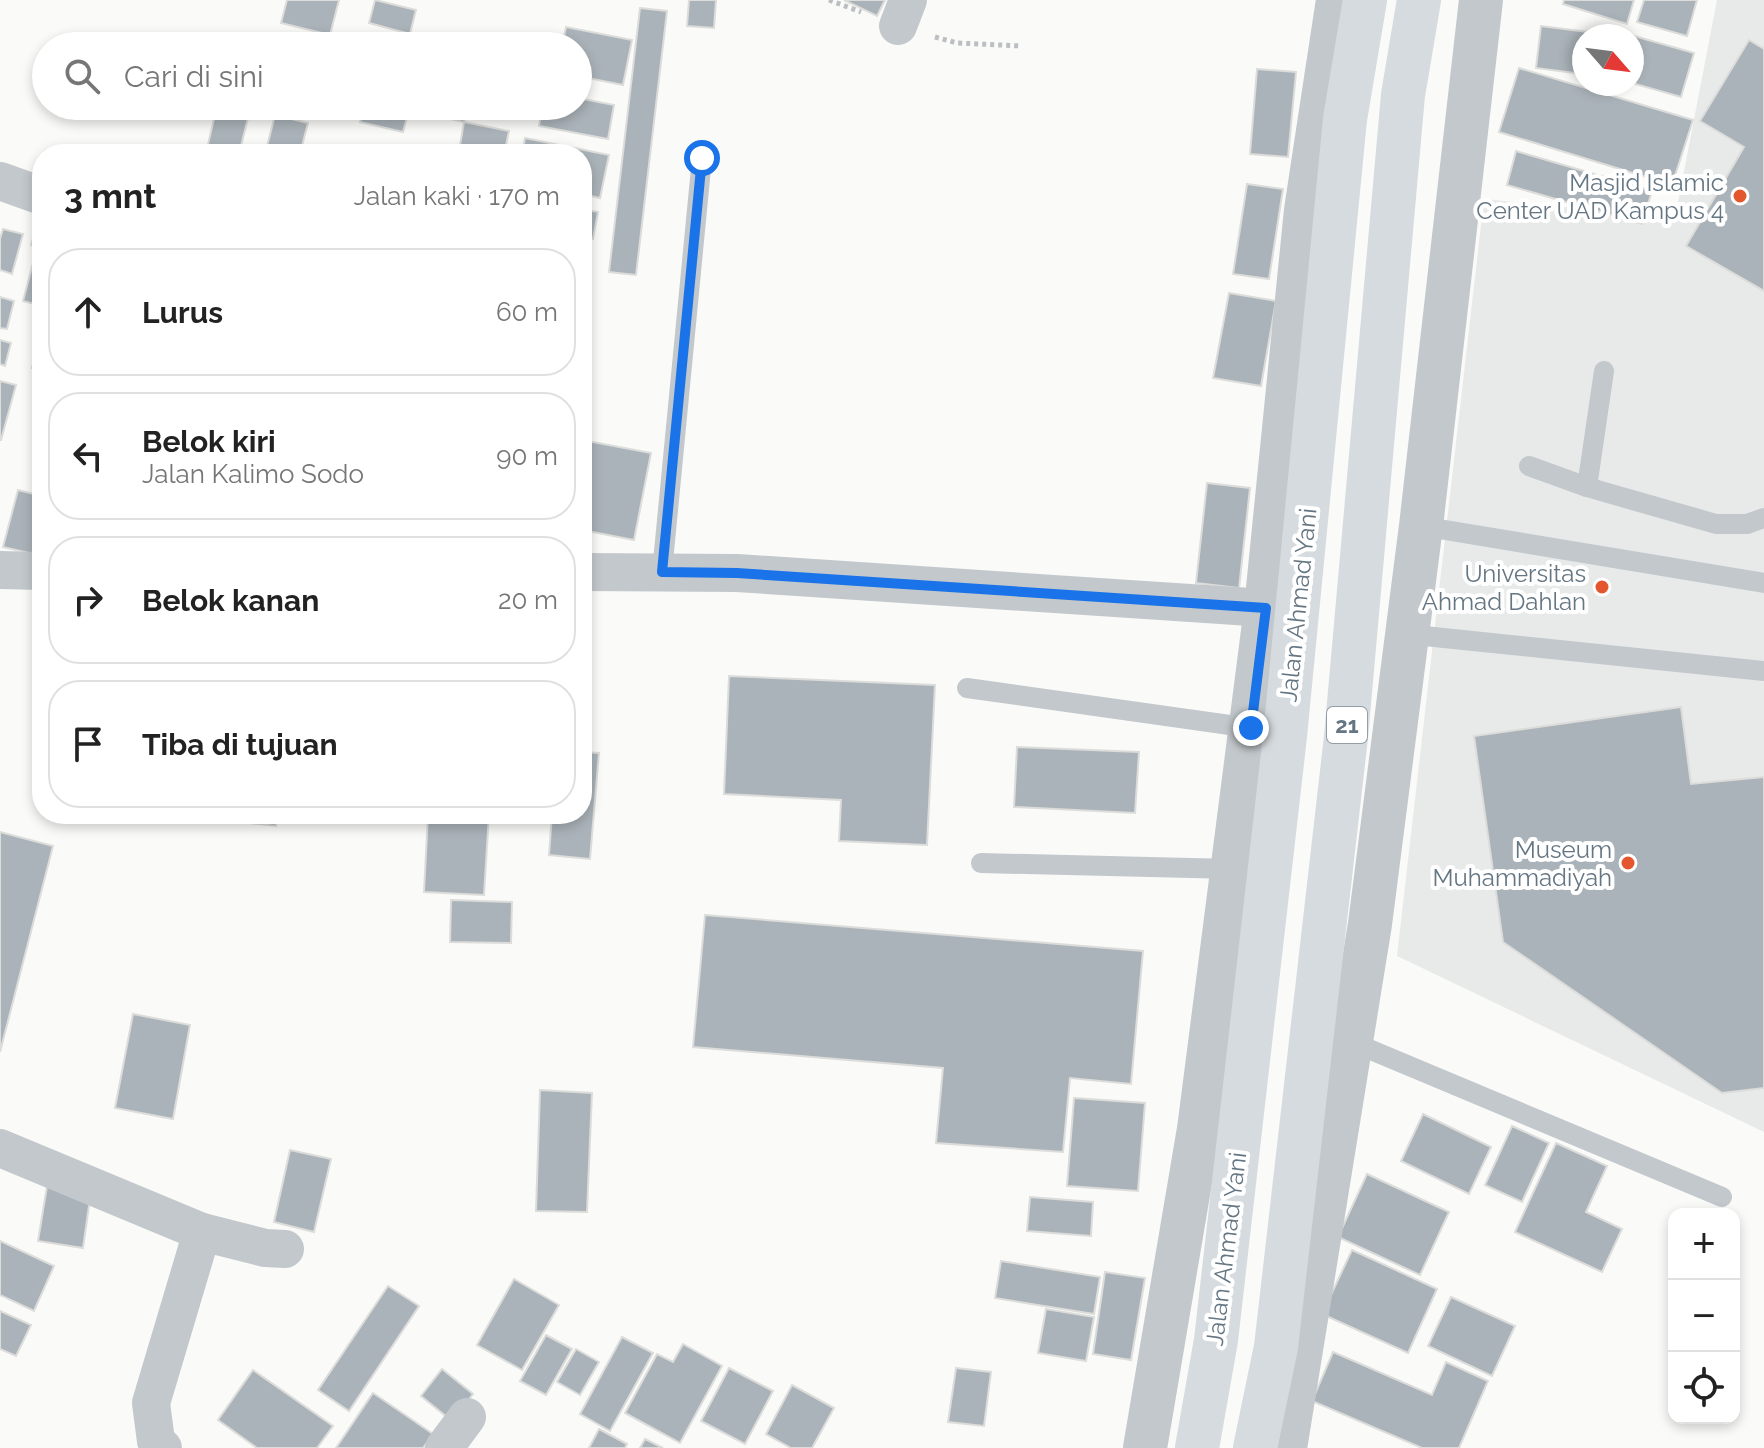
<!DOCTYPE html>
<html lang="id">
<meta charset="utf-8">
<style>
body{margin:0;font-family:Raleway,sans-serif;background:#f6f6f6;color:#222}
.controls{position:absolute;right:24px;bottom:24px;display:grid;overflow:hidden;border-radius:16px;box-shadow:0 4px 12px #0003}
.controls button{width:72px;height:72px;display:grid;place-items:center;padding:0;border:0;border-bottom:2px solid #e0e0e0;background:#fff;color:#222;font:40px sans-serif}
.compass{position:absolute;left:1572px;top:24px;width:72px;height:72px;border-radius:50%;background:#fff;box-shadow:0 4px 12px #0003;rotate:118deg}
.stop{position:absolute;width:24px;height:24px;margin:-18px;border:6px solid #1a73e8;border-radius:50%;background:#fff}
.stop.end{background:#1a73e8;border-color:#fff;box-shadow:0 2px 8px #0008}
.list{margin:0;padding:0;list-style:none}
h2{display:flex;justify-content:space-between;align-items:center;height:104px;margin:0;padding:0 32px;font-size:34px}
h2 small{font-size:26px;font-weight:400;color:#767676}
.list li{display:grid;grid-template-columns:52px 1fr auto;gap:24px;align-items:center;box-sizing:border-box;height:128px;margin:0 16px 16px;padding:0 16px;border:2px solid #e0e0e0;border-radius:32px}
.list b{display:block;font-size:30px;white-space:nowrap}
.list p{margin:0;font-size:26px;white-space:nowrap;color:#767676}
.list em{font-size:26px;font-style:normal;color:#767676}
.icon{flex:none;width:44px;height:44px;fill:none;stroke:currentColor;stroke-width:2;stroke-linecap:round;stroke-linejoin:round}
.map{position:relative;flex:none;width:1764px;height:1448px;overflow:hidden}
.search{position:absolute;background:#fff;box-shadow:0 4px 12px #0003;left:32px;top:32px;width:560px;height:88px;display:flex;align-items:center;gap:20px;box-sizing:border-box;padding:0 28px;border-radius:44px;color:#767676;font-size:30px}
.panel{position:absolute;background:#fff;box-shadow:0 4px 12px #0003;left:32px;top:144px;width:560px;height:680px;border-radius:32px}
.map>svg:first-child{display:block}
.built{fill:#e8e9e9}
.building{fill:#aab3b9;stroke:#dcdcda;stroke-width:2}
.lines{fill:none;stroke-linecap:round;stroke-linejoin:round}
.path{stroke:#bbbfc2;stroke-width:5;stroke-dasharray:4 4;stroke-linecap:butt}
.service{stroke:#c3c8cc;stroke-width:20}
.minor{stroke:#c3c8cc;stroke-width:38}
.tertiary{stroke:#c3c8cc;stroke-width:44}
.trunk{stroke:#d6dbdf;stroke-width:44}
.route{stroke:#1a73e8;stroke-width:10}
.poi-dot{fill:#e4572e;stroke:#fff;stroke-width:3}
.labels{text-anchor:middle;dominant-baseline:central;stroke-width:8;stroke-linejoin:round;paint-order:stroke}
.shield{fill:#fff;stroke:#939fa8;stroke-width:2}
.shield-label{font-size:22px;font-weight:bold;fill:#657683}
.poi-label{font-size:24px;fill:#657683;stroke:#fff;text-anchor:end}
.street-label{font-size:24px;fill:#657683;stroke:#fff}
</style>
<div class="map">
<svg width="1764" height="1448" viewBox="0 0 1764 1448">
<rect width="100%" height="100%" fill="#fafaf8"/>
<polygon class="built" points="1717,0 1764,0 1764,1132 1397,956 1484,199 1675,218"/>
<g class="building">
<polygon points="287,0 339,0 330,35 281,23"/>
<polygon points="375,0 416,10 410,34 369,23"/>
<polygon points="689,0 716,0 714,28 687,26"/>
<polygon points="844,0 885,0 877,16"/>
<polygon points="1564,0 1634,0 1627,24 1563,4"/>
<polygon points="1644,0 1697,0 1687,36 1637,22"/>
<polygon points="640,8 667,11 636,275 609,272"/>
<polygon points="1541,26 1588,32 1588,36 1584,36 1582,74 1536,68"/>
<polygon points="566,27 632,40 623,85 578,76 578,46 562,46"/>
<polygon points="1606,28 1694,53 1681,97 1632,83 1632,36 1604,36"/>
<polygon points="374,40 400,46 373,46"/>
<polygon points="1749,40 1764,49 1764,291 1686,246 1744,147 1700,121"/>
<polygon points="1519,68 1693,120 1672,185 1499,132"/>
<polygon points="1257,69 1296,72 1288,157 1250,154"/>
<polygon points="578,98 614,105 608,139 539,126 542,106 578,106"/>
<polygon points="365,106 410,106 403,132 360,122"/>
<polygon points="418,106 469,106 464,122 417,111"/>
<polygon points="216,110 248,118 239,154 206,153"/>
<polygon points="275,115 308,123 300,154 265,154"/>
<polygon points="464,122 509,131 504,154 460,145"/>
<polygon points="525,138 609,155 600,198 582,194 582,154 522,154"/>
<polygon points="1516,151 1652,191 1642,224 1507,185"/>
<polygon points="1247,184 1283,189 1269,279 1233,274"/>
<polygon points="42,209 42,248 31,245"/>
<polygon points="582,209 598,212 593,239 582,237"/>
<polygon points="3,229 23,234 12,274 0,270 0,239"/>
<polygon points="36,252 42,254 42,306 23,301"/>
<polygon points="1229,293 1276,301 1261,386 1213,378"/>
<polygon points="0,297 14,301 7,329 0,328"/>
<polygon points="41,333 42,333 42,370 32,368"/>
<polygon points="0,340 11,343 5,366 0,364"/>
<polygon points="0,381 16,385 1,440 0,440"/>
<polygon points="582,440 651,453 634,540 582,530"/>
<polygon points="1207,483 1250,488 1239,588 1196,583"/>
<polygon points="18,490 42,496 42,556 3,547"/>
<polygon points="582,653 588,653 584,716 582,715"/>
<polygon points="729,676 935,685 927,845 839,841 841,800 724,794"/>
<polygon points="1681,707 1691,784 1764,777 1764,1088 1722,1093 1503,942 1474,736"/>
<polygon points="1017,747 1139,752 1135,813 1014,807"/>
<polygon points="582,752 599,753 590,859 549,855 552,814 582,814"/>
<polygon points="173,814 277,814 276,826"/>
<polygon points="428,814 489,814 484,895 424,892"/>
<polygon points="0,832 53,846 0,1052"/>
<polygon points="451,900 512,902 511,943 450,942"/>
<polygon points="705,915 1143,951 1131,1084 1070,1078 1063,1152 936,1143 943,1068 693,1047"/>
<polygon points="133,1014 190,1025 173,1119 115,1108"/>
<polygon points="540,1090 592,1093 587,1212 536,1211"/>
<polygon points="1074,1098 1145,1103 1138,1191 1067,1186"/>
<polygon points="1423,1114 1491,1147 1469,1194 1401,1161"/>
<polygon points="1512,1126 1549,1143 1522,1202 1485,1185"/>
<polygon points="1556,1143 1607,1166 1586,1212 1622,1229 1602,1272 1515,1232"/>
<polygon points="290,1150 331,1159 314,1232 274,1222"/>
<polygon points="1367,1174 1449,1212 1420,1275 1338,1237"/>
<polygon points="47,1186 91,1192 83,1248 38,1241"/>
<polygon points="1030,1197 1093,1202 1091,1236 1027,1231"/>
<polygon points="0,1241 54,1266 34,1311 0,1295"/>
<polygon points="1352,1250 1437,1289 1408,1353 1322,1314"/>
<polygon points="1001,1261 1100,1277 1094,1314 995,1298"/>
<polygon points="1105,1272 1145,1278 1131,1360 1093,1354"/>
<polygon points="514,1279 559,1305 522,1370 477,1345"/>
<polygon points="388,1286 419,1306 349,1411 318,1390"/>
<polygon points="1451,1297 1515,1326 1492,1376 1428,1346"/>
<polygon points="1046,1309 1094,1317 1086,1361 1038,1353"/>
<polygon points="0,1311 31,1325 16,1356 0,1349"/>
<polygon points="546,1335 572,1349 546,1395 520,1381"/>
<polygon points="622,1337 653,1353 610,1431 580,1414"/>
<polygon points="683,1344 722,1366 680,1443 625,1413 657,1354 673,1362"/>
<polygon points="576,1349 599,1362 580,1395 557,1382"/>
<polygon points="1333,1352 1432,1395 1446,1362 1488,1381 1459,1448 1422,1448 1312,1401"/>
<polygon points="729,1368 773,1391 745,1444 701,1421"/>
<polygon points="956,1368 991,1372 984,1426 948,1422"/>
<polygon points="442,1369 473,1394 452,1421 421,1396"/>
<polygon points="253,1370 333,1426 317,1448 257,1448 218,1420"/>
<polygon points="792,1385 834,1408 812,1448 791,1448 766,1434"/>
<polygon points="373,1393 433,1434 423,1448 336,1448"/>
<polygon points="599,1429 627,1444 625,1448 589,1448"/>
<polygon points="645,1439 663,1448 640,1448"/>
</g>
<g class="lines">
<g class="path">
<polyline points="829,0 861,12"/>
<polyline points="935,37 957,43 1021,46"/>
</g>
<g class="service">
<polyline points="1529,466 1587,487 1716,524 1747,524 1764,518"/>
<polyline points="1587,487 1604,371"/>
<polyline points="1421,526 1764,583"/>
<polyline points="662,572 702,158"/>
<polyline points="1405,634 1764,671"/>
<polyline points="967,688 1251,728"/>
<polyline points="981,863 1232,869"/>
<polyline points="1352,1042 1722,1197"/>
</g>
<g class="minor">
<polyline points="898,26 908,0"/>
<polyline points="0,181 42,196"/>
<polyline points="0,570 42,571"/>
<polyline points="582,572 737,573 1266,608"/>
<polyline points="0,1148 202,1232 265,1248 285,1249"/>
<polyline points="163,1448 156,1441 151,1403 202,1232"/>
<polyline points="444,1448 467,1417"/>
</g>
<g class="tertiary">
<polyline points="1145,1448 1199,1129 1266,608 1306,210 1338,0"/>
<polyline points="1285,1448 1370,924 1421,526 1481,0"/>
</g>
<g class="trunk">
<polyline points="1197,1448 1216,1340 1285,736 1345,119 1365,0"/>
<polyline points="1255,1448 1276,1347 1346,737 1403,95 1419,0"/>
</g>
</g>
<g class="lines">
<polyline class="route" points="702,158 662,572 737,573 1266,608 1251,728"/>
</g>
<g class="poi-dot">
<circle cx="1740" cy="196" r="8"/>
<circle cx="1602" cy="587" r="8"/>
<circle cx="1628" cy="863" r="8"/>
</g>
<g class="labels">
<rect class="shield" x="1327" y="707" width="40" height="36" rx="6"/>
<g class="shield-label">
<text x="1347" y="725">21</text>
</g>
<g class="poi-label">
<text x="1724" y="182">Masjid Islamic<tspan x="1724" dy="28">Center UAD Kampus 4</tspan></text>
<text x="1586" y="573">Universitas<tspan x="1586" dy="28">Ahmad Dahlan</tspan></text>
<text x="1612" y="849">Museum<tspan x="1612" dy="28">Muhammadiyah</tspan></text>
</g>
<g class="street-label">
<text transform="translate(1298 605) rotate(-84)">Jalan Ahmad Yani</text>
<text transform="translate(1226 1249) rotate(-83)">Jalan Ahmad Yani</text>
</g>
</g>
</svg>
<div class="controls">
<button>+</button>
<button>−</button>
<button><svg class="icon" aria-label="locate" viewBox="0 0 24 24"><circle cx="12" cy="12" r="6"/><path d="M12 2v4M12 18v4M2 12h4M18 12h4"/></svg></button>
</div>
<svg class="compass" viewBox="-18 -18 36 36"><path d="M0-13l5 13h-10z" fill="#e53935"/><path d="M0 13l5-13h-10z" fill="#767676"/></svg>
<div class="stop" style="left:702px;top:158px"></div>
<div class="stop end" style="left:1251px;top:728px"></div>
<div class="search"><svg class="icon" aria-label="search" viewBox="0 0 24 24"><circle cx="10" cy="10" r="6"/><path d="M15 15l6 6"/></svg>Cari di sini</div>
<section class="panel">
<h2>3 mnt<small>Jalan kaki · 170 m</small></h2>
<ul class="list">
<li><svg class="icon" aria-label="ahead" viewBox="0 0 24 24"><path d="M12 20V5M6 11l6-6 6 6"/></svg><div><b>Lurus</b></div><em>60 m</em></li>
<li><svg class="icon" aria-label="left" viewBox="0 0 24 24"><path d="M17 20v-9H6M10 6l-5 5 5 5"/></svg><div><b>Belok kiri</b><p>Jalan Kalimo Sodo</p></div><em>90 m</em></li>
<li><svg class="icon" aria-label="right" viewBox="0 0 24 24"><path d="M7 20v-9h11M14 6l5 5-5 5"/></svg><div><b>Belok kanan</b></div><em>20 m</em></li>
<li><svg class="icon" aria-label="arrive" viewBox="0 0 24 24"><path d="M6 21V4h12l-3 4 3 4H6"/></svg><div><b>Tiba di tujuan</b></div></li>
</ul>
</section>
</div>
